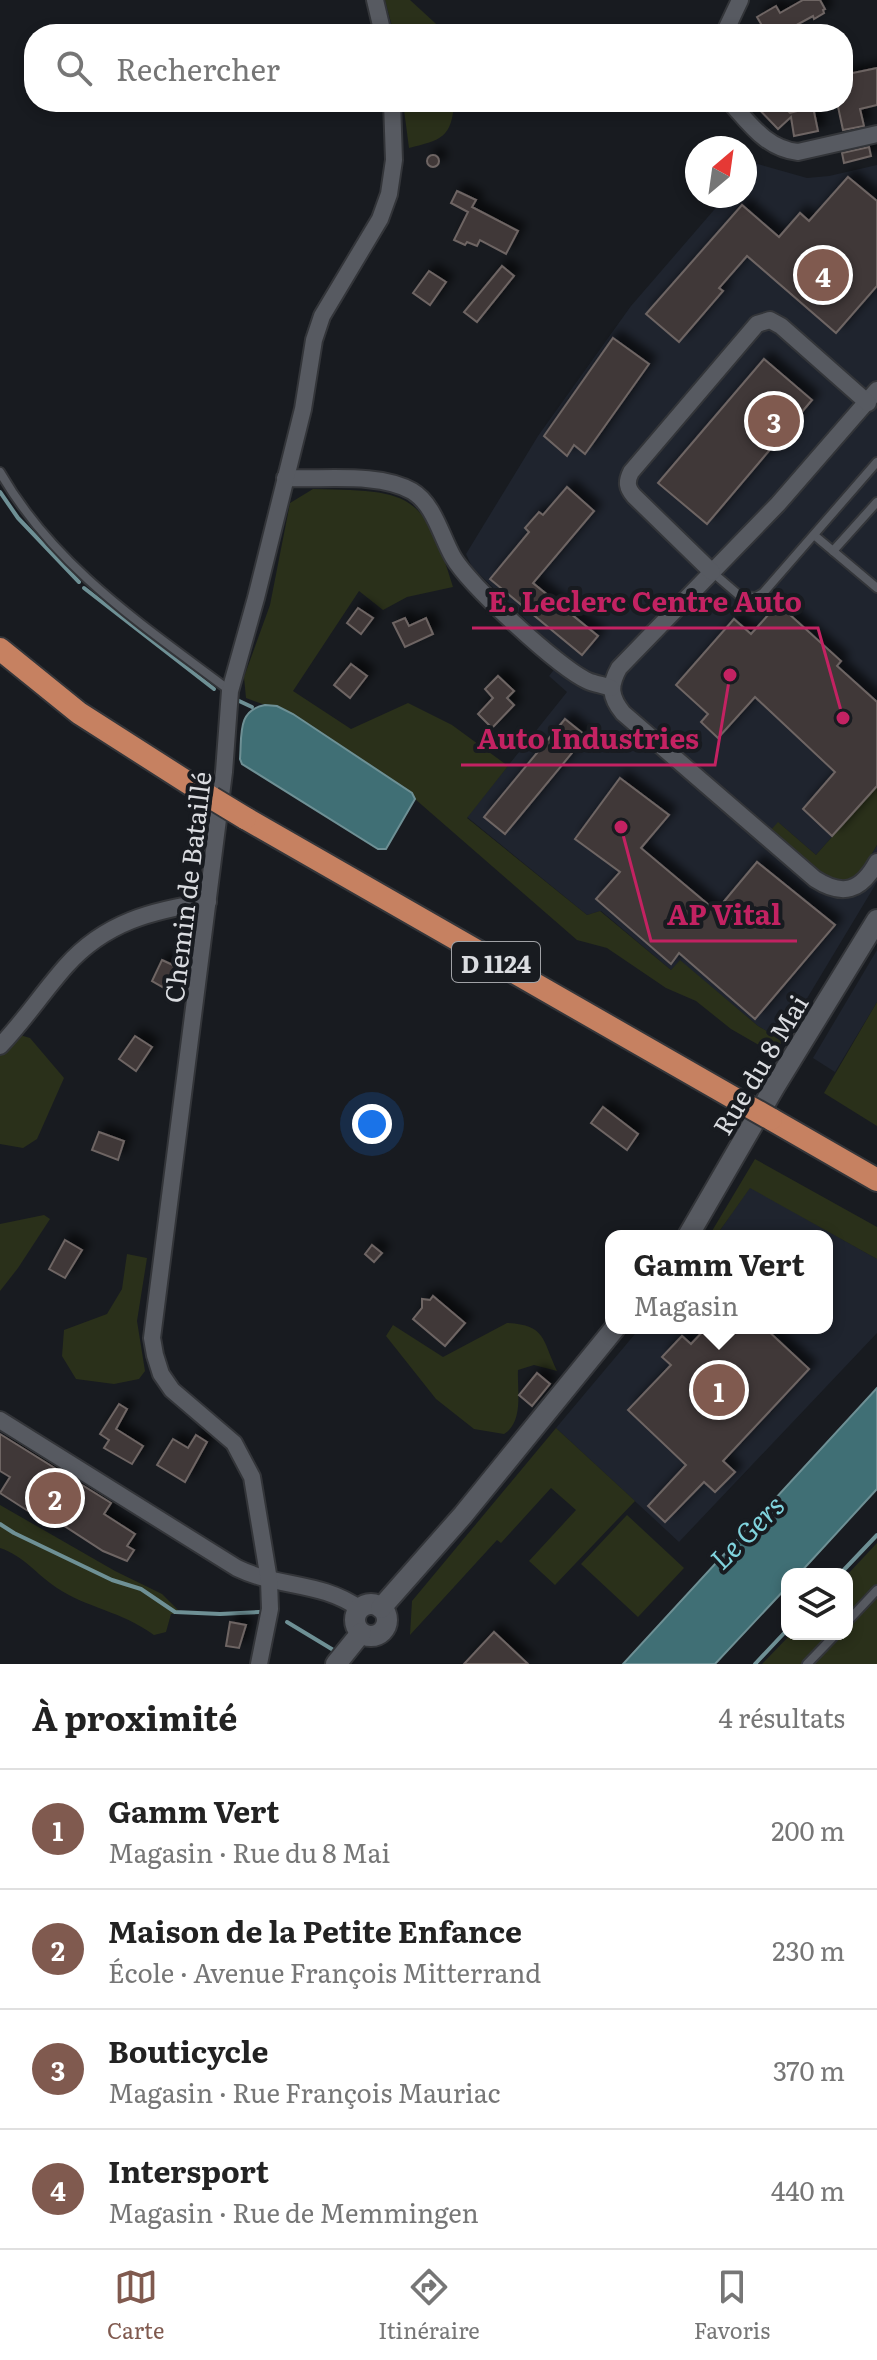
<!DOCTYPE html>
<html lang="fr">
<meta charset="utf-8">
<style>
body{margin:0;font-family:Literata,serif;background:#f6f6f6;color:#222}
.controls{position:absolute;right:24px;bottom:24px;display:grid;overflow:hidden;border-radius:16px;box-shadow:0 4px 12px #0003}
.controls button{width:72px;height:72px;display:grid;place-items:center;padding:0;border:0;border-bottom:2px solid #e0e0e0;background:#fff;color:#222;font:40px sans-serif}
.compass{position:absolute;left:685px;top:136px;width:72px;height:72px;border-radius:50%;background:#fff;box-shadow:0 4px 12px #0003;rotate:29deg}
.you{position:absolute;left:372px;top:1124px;width:28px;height:28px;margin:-20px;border:6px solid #fff;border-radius:50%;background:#1a73e8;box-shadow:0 0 0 12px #1a73e833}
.badge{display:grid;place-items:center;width:52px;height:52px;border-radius:50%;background:#805a4f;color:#fff;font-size:26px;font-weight:700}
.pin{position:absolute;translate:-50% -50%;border:4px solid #fff;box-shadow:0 2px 8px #0006}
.popup{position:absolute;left:605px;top:1230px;width:228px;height:104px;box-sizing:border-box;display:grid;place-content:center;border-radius:16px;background:#fff;filter:drop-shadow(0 2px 6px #0005);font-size:26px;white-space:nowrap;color:#767676}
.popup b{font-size:30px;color:#222}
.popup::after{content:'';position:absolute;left:50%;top:100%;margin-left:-16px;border:16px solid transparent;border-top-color:#fff}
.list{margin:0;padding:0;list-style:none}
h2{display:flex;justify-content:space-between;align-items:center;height:104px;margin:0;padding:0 32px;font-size:34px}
h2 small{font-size:26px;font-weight:400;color:#767676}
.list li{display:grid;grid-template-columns:52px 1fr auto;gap:24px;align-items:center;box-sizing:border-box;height:120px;padding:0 32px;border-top:2px solid #e0e0e0}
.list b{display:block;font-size:30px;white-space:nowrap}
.list p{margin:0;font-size:26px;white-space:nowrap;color:#767676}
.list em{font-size:26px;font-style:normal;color:#767676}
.icon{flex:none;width:44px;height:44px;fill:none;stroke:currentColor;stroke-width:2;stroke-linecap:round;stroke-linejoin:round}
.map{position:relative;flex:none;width:877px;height:1664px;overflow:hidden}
.search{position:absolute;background:#fff;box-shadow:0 4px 12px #0003;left:24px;right:24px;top:24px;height:88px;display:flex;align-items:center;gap:20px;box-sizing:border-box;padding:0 28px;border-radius:32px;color:#767676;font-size:30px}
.sheet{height:584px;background:#fff}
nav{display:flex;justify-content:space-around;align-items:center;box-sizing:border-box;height:112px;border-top:2px solid #e0e0e0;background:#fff;font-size:22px;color:#767676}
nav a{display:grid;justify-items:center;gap:4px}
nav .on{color:#805a4f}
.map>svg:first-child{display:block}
.built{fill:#1f242e}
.green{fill:#2a301a}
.water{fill:#406f75;stroke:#6e9095;stroke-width:2}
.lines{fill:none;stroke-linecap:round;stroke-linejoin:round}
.stream{stroke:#6e9095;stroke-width:4}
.building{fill:#403837;stroke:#6e6564;stroke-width:2;filter:url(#shadow)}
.service-casing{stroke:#333539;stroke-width:12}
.minor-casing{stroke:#333539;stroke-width:20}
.tertiary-casing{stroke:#333539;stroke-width:24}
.trunk-casing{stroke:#333539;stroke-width:26}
.service{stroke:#575a61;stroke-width:8}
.minor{stroke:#575a61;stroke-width:16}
.tertiary{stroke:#575a61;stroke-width:20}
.trunk{stroke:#c68161;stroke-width:22}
.trunk-bridge-casing{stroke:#333539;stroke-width:26;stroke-linecap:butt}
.trunk-bridge{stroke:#c68161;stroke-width:22}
.labels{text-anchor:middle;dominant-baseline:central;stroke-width:8;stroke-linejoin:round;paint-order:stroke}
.shield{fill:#181b20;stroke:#a0a2a6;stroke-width:2}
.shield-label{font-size:24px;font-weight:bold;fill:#dadce0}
.street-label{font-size:26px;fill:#dadce0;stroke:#181b20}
.water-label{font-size:28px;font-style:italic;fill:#80d3dd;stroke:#181b20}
.leader{fill:none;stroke:#c32262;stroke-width:3}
.callout-dot{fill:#c32262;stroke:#181b20;stroke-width:3}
.callout-label{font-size:28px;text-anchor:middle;font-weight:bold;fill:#c32262;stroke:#181b20;stroke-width:8;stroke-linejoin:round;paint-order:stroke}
</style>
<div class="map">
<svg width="877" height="1664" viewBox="0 0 877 1664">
<defs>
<filter id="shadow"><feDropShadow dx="7" dy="-7" stdDeviation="4" flood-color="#0009"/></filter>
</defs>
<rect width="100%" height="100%" fill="#181b20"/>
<g class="built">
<polygon points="754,163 807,178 829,176 877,165 877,786 816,855 778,822 823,876 861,872 877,845 877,882 782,1040 758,1026 680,961 671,970 601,911 587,915 467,817 567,692 549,676 564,657 472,567 466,554 538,436 631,306 726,196 745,196 745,174"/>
<polygon points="877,950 877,1002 835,1072 813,1058"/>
<polygon points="750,1187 877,1259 877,1333 679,1542 556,1428 640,1328 827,1328 827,1236 716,1236"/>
</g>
<g class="green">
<polygon points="385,0 410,0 447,34 394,34"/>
<path d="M403,102H454C452,138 441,140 409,148Z"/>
<path d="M313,489C408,491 424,490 453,587L407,597L383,610L359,591L293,691L351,729L408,703L452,725L508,766L467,818L587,915L600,911L671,970L680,960L758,1026L782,1040L780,1049L764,1048L731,1029L696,1001L666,988L607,948L577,940L415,799L411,793L277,706L265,705L246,698L244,677L270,605L290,503Z"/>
<polygon points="877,786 877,845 861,872 849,881 841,881 823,876 771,830 778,822 816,855"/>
<polygon points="877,1002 877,1126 824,1093"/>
<polygon points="20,1035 30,1038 64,1078 37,1139 23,1148 0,1144 0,1056"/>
<polygon points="755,1159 877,1227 877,1259 750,1188 716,1236 709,1236"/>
<polygon points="44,1215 50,1219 18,1268 0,1291 0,1224"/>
<polygon points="127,1254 147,1258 137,1321 145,1371 139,1379 114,1384 76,1379 62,1356 64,1330 107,1314 122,1289"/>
<path d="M507,1323C546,1325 542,1339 557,1371L534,1365L518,1370C517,1391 524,1422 504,1434L474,1429L436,1399L386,1336L393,1325L443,1357Z"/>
<polygon points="556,1428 635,1501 555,1585 529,1561 576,1510 551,1488 501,1543 497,1540 410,1635 412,1601"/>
<path d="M0,1505L115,1571L162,1594L182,1614H171L166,1632L154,1635C121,1611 87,1608 57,1588C36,1574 24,1556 0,1548Z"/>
<polygon points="627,1515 684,1568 638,1617 581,1564"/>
<polygon points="877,1543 877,1664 762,1664 791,1634 847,1634 847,1575"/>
</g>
<g class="water">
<path d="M265,705L277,706L293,714L412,793L415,799L386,849H378L242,764L240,759C242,735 237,710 265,705Z"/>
<polygon points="877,1388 877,1489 799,1574 787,1574 787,1587 715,1664 623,1664"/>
</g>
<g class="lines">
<g class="stream">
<polyline points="0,492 18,518 79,582"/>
<polyline points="84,588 214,689"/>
<polyline points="237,700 252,707"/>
<polyline points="0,1524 14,1533 112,1580 141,1589 175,1612 220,1614 259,1612"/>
<polyline points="840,1574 877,1535"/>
<polyline points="287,1622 335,1651"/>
<polyline points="755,1664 787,1630"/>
</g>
</g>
<g class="building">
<polygon points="803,0 820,0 825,9 823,10 824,13 814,19 813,16 780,34 773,34 768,27 764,29 757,17 776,6 780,13"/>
<polygon points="877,68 877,105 860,109 864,126 843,130 837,102 843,102 843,75"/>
<polygon points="752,102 779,102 790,113 813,107 818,131 794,136 791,117 778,129"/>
<polygon points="869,147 871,156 844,163 842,153"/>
<circle cx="433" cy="161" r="6"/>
<polygon points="848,177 877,201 877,286 836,333 747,256 719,288 723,291 679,342 646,314 742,205 779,237 800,213 809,221"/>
<polygon points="457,191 476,200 472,207 518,231 506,254 480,240 477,246 467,242 465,245 454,240 468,212 451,203"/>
<polygon points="502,266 514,276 477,322 464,312"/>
<polygon points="429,271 446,282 430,305 413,293"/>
<polygon points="613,338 649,364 585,454 574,445 567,456 544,436"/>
<polygon points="764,359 812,400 707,524 658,483"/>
<polygon points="567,487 594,511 533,583 598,636 582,655 490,579 529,532 525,528 539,512 543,515"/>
<polygon points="778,604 841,661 837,666 877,702 877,786 832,836 803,809 835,772 755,697 718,738 701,722 708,714 676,685 734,619 751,634"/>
<polygon points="358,608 373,618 361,634 347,623"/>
<polygon points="405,618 409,626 426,618 433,634 405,647 393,623"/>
<polygon points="351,664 367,676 350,698 334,685"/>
<polygon points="498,676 514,691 507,698 514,705 492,728 478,714 493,698 485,689"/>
<polygon points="565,719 586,736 505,834 484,817"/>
<polygon points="620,778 669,815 641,848 716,911 757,862 835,925 755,1019 679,953 671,964 596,899 620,872 575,839"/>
<polygon points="162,960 177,967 166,989 152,981"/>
<polygon points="135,1036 152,1047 136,1071 119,1059"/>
<polygon points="603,1107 638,1134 627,1150 591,1123"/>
<polygon points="99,1132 124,1141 118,1160 92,1150"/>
<polygon points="65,1240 82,1250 65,1278 49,1269"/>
<polygon points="372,1245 382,1253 374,1262 365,1254"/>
<polygon points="433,1296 465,1323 445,1346 413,1319 422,1308 422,1299 430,1300"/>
<polygon points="706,1328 765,1328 809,1369 723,1461 735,1472 715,1492 704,1482 665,1522 648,1506 686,1465 628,1410 671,1365 662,1357 682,1336 691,1344"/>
<polygon points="537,1373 550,1384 532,1406 519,1395"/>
<polygon points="119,1404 127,1409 116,1429 143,1446 132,1464 104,1448 109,1440 100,1434"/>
<polygon points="0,1434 111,1503 104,1514 135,1534 127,1546 134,1550 127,1561 103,1551 32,1505 28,1511 0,1493 10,1477 0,1471"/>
<polygon points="196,1435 207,1442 185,1482 157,1465 173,1439 188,1448"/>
<polygon points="230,1622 246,1625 239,1648 226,1646"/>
<polygon points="494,1632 528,1664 464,1664"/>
</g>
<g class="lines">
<defs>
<g id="service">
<path d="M0,472C55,568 143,625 229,690"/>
<polyline points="814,535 877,588"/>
<polyline points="833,551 877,502"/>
<polyline points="712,572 740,596 756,597 763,593 877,462"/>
<polyline points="847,1622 877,1590"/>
<polyline points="807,1664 836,1634"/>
</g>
<g id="minor">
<polyline points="375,0 383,34"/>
<polyline points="724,34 740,0"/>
<path d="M730,102C750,124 767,149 798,152L877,134"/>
<path d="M877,390L778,504L619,668C609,686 610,697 623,713L815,879C843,897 861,891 877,862"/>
<path d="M285,478C323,480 379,472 412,491C434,504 441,536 453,557C469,585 559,668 588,681C595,684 604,685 611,688"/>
<path d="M712,572L634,496C627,488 626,482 631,472L757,324L770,320L781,326L868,403"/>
<path d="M0,1046C24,1021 43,992 66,966C105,922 153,910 208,902"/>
<path d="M0,1420L237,1568C278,1588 321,1581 360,1609"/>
<polyline points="259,1664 270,1609 269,1580 252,1477 234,1443 172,1390 161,1374 155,1355 152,1338 224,772 230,691 256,598 303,409 314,340 322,316 380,219 389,194 394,160 392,102"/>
</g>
<g id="tertiary">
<polyline points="688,1236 775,1086 877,920"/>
<circle cx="371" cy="1620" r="16"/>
<polyline points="381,1608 463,1515 615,1328"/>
<polyline points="336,1664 361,1633"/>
</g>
<g id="trunk">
<polyline points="0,649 79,713 212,798"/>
<polyline points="245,818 746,1105"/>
<polyline points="771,1119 877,1180"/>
</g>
</defs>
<use href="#service" class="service-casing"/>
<use href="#minor" class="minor-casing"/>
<use href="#tertiary" class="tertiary-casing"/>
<use href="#trunk" class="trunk-casing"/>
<use href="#service" class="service"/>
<use href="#minor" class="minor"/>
<use href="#tertiary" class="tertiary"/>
<use href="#trunk" class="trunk"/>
<defs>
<g id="trunk-bridge">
<polyline points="212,798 245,818"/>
<polyline points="746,1105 771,1119"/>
</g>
</defs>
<use href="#trunk-bridge" class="trunk-bridge-casing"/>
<use href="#trunk-bridge" class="trunk-bridge"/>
</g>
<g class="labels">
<rect class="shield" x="452" y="942" width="88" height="40" rx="6"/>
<g class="shield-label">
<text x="496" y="962">D 1124</text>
</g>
<g class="street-label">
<text transform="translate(186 887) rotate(-83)">Chemin de Bataillé</text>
<text transform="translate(759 1064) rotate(-59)">Rue du 8 Mai</text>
</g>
<g class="water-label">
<text transform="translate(746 1531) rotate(-45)">Le Gers</text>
</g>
</g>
<path class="leader" d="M843 718L818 628H472M730 675L715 765H461M621 827L651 941H797"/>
<g class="callout-dot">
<circle cx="843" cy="718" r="8"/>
<circle cx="730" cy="675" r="8"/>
<circle cx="621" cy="827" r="8"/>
</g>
<g class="callout-label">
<text x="645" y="612">E. Leclerc Centre Auto</text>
<text x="588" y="749">Auto Industries</text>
<text x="724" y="925">AP Vital</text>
</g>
</svg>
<div class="controls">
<button><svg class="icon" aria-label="layers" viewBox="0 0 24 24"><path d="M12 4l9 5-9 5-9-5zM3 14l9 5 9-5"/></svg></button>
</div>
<svg class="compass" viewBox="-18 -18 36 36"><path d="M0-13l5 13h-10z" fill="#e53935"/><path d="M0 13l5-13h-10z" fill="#767676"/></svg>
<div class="you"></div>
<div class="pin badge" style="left:719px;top:1390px">1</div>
<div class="popup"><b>Gamm Vert</b>Magasin</div>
<div class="pin badge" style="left:55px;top:1498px">2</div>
<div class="pin badge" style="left:774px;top:421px">3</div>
<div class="pin badge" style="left:823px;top:275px">4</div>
<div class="search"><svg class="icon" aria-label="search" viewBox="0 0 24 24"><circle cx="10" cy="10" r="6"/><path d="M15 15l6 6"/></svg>Rechercher</div>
</div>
<section class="sheet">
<h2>À proximité<small>4 résultats</small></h2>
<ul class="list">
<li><span class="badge">1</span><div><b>Gamm Vert</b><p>Magasin · Rue du 8 Mai</p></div><em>200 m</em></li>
<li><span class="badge">2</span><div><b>Maison de la Petite Enfance</b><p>École · Avenue François Mitterrand</p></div><em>230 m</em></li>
<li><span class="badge">3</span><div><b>Bouticycle</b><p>Magasin · Rue François Mauriac</p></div><em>370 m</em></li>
<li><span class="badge">4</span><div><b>Intersport</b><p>Magasin · Rue de Memmingen</p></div><em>440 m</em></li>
</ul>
</section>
<nav>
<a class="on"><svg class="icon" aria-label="map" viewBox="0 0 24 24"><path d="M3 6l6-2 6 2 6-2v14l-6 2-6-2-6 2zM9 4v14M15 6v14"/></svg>Carte</a>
<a><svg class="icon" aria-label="directions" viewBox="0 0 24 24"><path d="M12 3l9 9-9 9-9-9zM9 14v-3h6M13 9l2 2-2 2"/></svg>Itinéraire</a>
<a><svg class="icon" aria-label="saved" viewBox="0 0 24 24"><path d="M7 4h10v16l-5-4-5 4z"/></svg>Favoris</a>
</nav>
